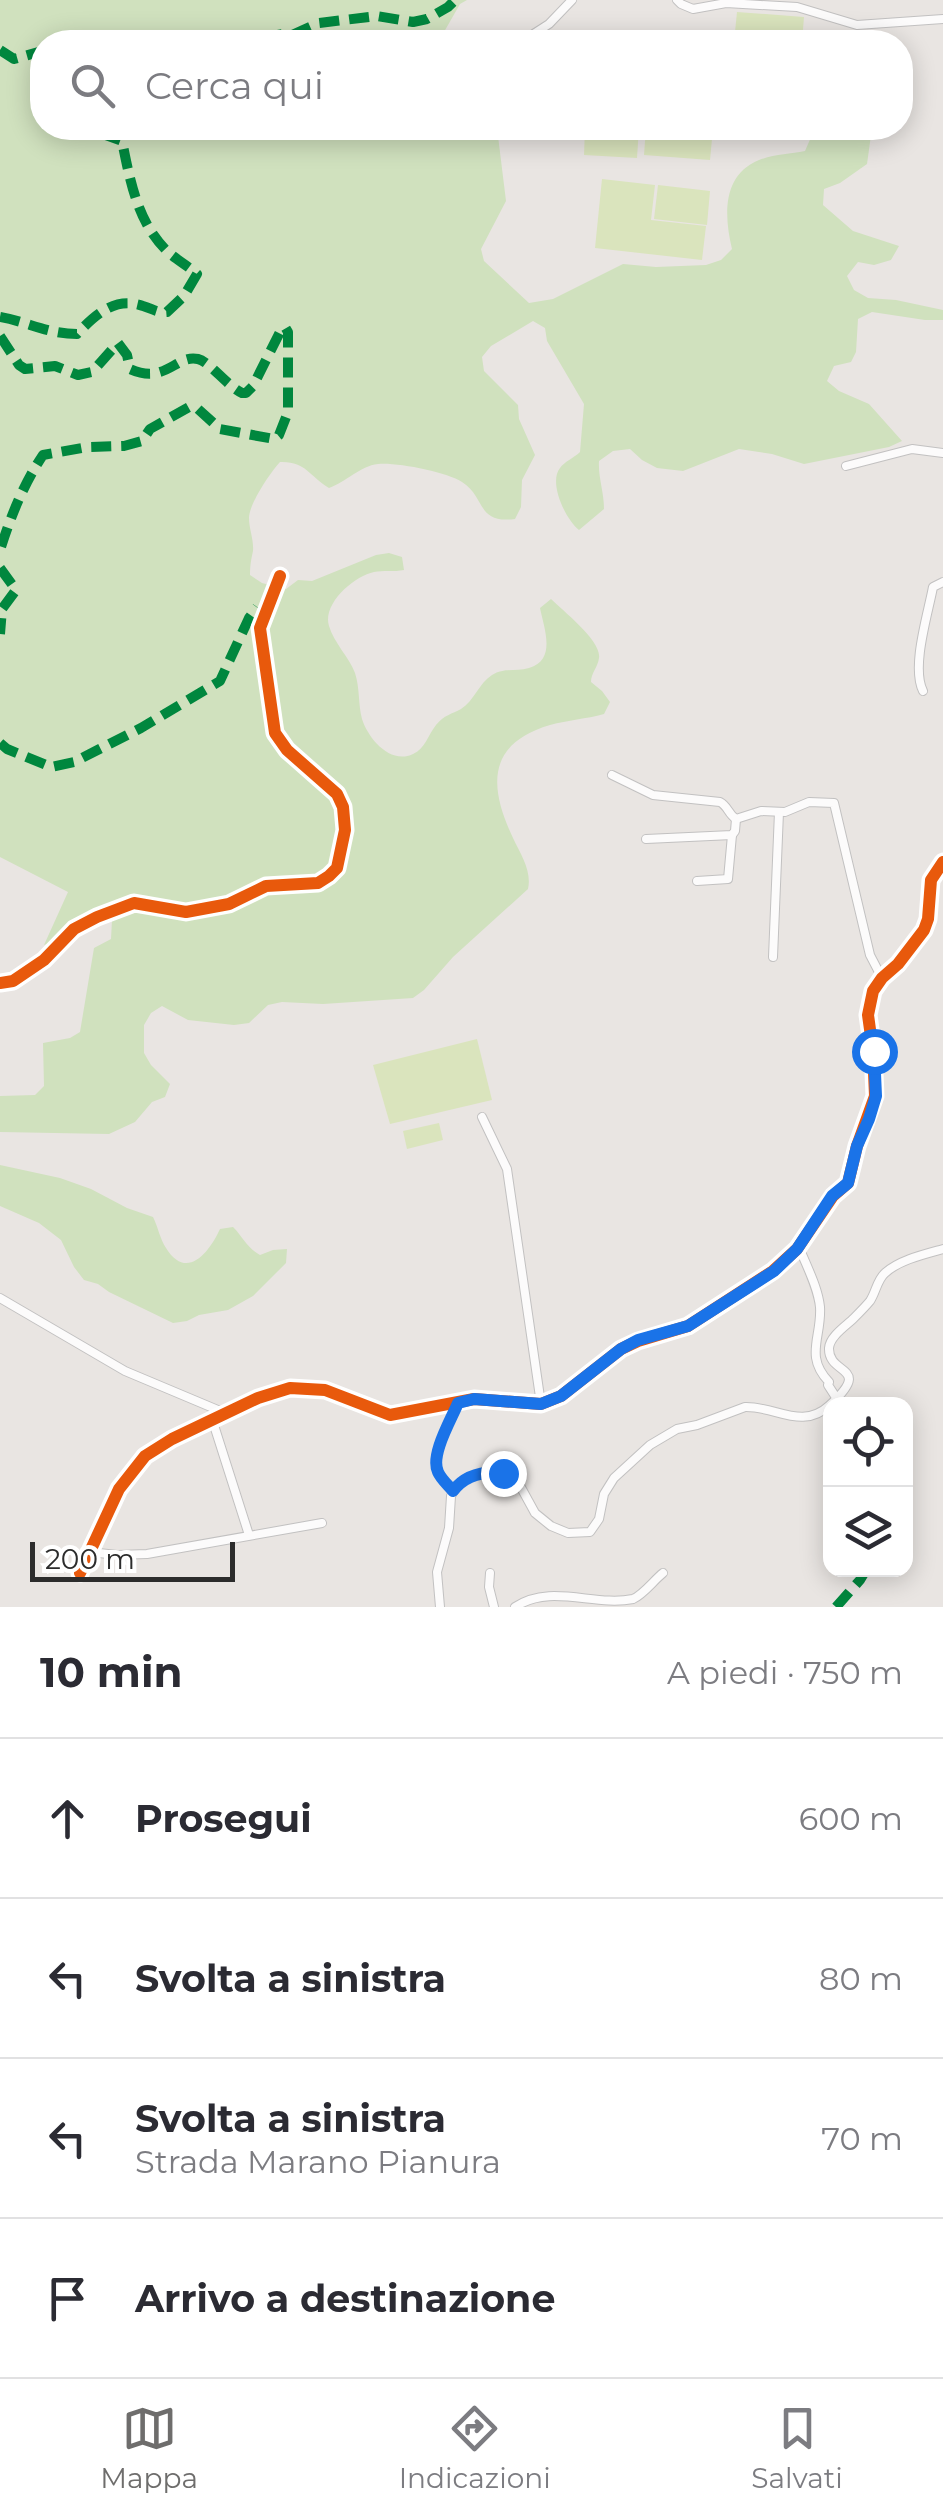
<!DOCTYPE html>
<html lang="it">
<meta charset="utf-8">
<style>
body{margin:0;font-family:Montserrat,sans-serif;background:#f7f7f7;color:#2b2b33}
.controls{position:absolute;right:30px;bottom:30px;display:grid;overflow:hidden;border-radius:20px;box-shadow:0 5px 25px #0003}
.controls button{width:90px;height:90px;display:grid;place-items:center;padding:0;border:0;border-bottom:2px solid #e1e1e2;background:#fff;color:#2b2b33;font:50px sans-serif}
.scale{position:absolute;left:30px;bottom:25px;width:205px;box-sizing:border-box;padding-left:10px;border:5px solid #2c2c2c;border-top:0;font-size:28px;line-height:35px;white-space:nowrap;color:#2c2c2c;-webkit-text-stroke:8px #fff;paint-order:stroke}
.stop{position:absolute;width:30px;height:30px;margin:-22px;border:8px solid #1a73e8;border-radius:50%;background:#fff}
.stop.end{background:#1a73e8;border-color:#fff;box-shadow:0 2px 10px #0008}
.list{margin:0;padding:0;list-style:none}
h2{display:flex;justify-content:space-between;align-items:center;height:130px;margin:0;padding:0 40px;font-size:42px}
h2 small{font-size:32px;font-weight:400;color:#7c7c81}
.list li{display:grid;grid-template-columns:65px 1fr auto;gap:30px;align-items:center;box-sizing:border-box;height:160px;padding:0 40px;border-top:2px solid #e1e1e2}
.list b{display:block;font-size:38px;white-space:nowrap}
.list p{margin:0;font-size:32px;white-space:nowrap;color:#7c7c81}
.list em{font-size:32px;font-style:normal;color:#7c7c81}
.icon{flex:none;width:55px;height:55px;fill:none;stroke:currentColor;stroke-width:2;stroke-linecap:round;stroke-linejoin:round}
.map{position:relative;flex:none;width:943px;height:1607px;overflow:hidden}
.search{position:absolute;background:#fff;box-shadow:0 5px 25px #0003;left:30px;right:30px;top:30px;height:110px;display:flex;align-items:center;gap:25px;box-sizing:border-box;padding:0 35px;border-radius:40px;color:#7c7c81;font-size:38px}
.sheet{height:770px;background:#fff}
nav{display:flex;justify-content:space-around;align-items:center;box-sizing:border-box;height:140px;border-top:2px solid #e1e1e2;background:#fff;font-size:28px;color:#7c7c81}
nav a{display:grid;justify-items:center;gap:5px}
nav .on{color:#6e6d6c}
.map>svg:first-child{display:block}
.green{fill:#d0e1be}
.pitch{fill:#dae4bd}
.lines{fill:none;stroke-linecap:round;stroke-linejoin:round}
.minor-casing{stroke:#c2c1c1;stroke-width:10}
.minor{stroke:#fcfbfb;stroke-width:8}
.quiet{stroke:#00873e;stroke-width:10;stroke-dasharray:20 10;stroke-linecap:butt}
.cycleway-casing{stroke:#fff;stroke-width:19}
.cycleway{stroke:#e8590c;stroke-width:12}
.route{stroke:#1a73e8;stroke-width:12}
</style>
<div class="map">
<svg width="943" height="1607" viewBox="0 0 943 1607">
<rect width="100%" height="100%" fill="#e9e5e2"/>
<g class="green">
<path d="M0,0H467L460,4L444,32L454,42H42V128H497L506,201L481,249L484,261L529,303L553,299L623,264L656,267L706,265L721,260L732,249C724,216 722,175 759,160C774,154 790,154 805,151L815,128H872L867,164L840,183L824,189L823,205L853,231L899,246L891,260L874,265L858,262L847,276L854,290L868,298L896,300L943,310V320H925L872,312L858,319L856,352L851,362L834,366L827,381L839,391L869,404L902,441L889,447L804,464L772,454L739,449L683,471L657,468L642,460L630,449L613,451L599,461C598,477 604,492 604,509L579,530C566,520 548,483 560,468C564,462 575,457 580,452L584,404L547,341L545,328L533,321L491,346L482,357L484,371L518,405L519,419L535,455L522,480L521,507L515,519C476,524 486,497 462,482C447,472 396,462 378,464C360,466 346,482 329,488C309,476 306,461 280,462C270,473 249,504 249,518C249,529 254,540 253,551C251,560 250,565 250,575L262,583L286,589L298,580L312,581L376,555L389,553L402,557L404,570C394,572 383,570 374,572C354,576 322,604 329,626C334,643 349,657 355,673C360,688 358,704 362,719C368,738 390,765 413,754C425,749 428,735 436,725C444,715 452,714 461,709C474,701 479,683 492,675C505,667 516,672 529,668C557,660 544,628 540,608L551,599C563,611 602,641 599,658C598,667 591,673 591,682L602,691L610,702L604,714C586,719 568,720 550,725C486,744 489,787 513,838C521,855 532,871 528,889L453,957L424,990L413,998L323,1004L282,1002L268,1005L249,1023L234,1025L188,1020L162,1006L151,1013L144,1025V1053L151,1065L170,1084L165,1097L152,1102L135,1122L109,1134L0,1132V1096L35,1095L44,1086L43,1043L70,1038L80,1032L94,948L111,939L112,920L44,945L68,892L0,857Z"/>
<path d="M0,1165L60,1178L91,1189L127,1208L153,1217C158,1227 160,1239 166,1248C187,1282 210,1251 220,1229L233,1227C243,1237 247,1248 260,1255L273,1250L287,1249L286,1263L253,1296L228,1310L199,1315L187,1321L173,1323L109,1292L98,1284L84,1280L74,1267L61,1240L39,1223L0,1206Z"/>
</g>
<g class="pitch">
<polygon points="737,12 804,17 802,42 734,42"/>
<polygon points="585,128 639,128 637,158 584,155"/>
<polygon points="646,128 713,128 710,160 644,155"/>
<polygon points="602,179 655,185 651,220 706,226 702,260 595,248"/>
<polygon points="658,185 710,191 707,225 654,219"/>
<polygon points="477,1039 492,1100 390,1124 373,1065"/>
<polygon points="439,1123 443,1140 407,1149 403,1131"/>
</g>
<g class="lines">
<defs>
<g id="minor">
<polyline points="677,0 681,4 693,9 726,3 797,7 857,25 943,19"/>
<polyline points="521,42 549,24 572,0"/>
<polyline points="846,466 912,449 943,453"/>
<path d="M923,691C911,667 928,614 933,587L943,582"/>
<path d="M612,775L653,795L720,802C728,806 728,814 736,819L761,811L785,812L809,802L834,803L870,955L882,978"/>
<polyline points="646,839 732,835 735,831 736,819"/>
<polyline points="697,881 728,879 732,835"/>
<polyline points="773,957 779,812"/>
<polyline points="0,983 13,981 44,960 74,929 97,917 134,903 186,912 229,904 266,886 318,883 329,876 337,868 345,830 343,807 337,794 287,750 275,733 260,628 280,576"/>
<polyline points="482,1117 507,1169 541,1404"/>
<path d="M799,1247C806,1265 818,1287 820,1307C822,1337 804,1356 829,1382L828,1385L837,1399"/>
<polyline points="0,1298 125,1371 225,1413"/>
<path d="M831,1404C873,1365 828,1376 829,1348C830,1336 846,1326 854,1318C859,1313 865,1307 870,1301C876,1292 877,1280 885,1273C899,1260 925,1254 943,1249"/>
<polyline points="212,1419 249,1535"/>
<path d="M453,1491C448,1485 441,1479 438,1472C430,1455 451,1420 458,1403"/>
<polyline points="90,1552 117,1555 147,1554 322,1523"/>
<polyline points="80,1573 119,1489 145,1456 172,1439 258,1398 290,1388 325,1390 390,1415 474,1399 541,1404 561,1396 621,1349 638,1341 688,1326 773,1271 797,1249 833,1196 848,1183 857,1146 875,1096 873,1051 868,1015 873,991 882,978 898,964 924,930 928,919 931,880 943,862"/>
<polyline points="490,1573 489,1587 494,1607"/>
<path d="M440,1607L437,1572L449,1528L451,1496L457,1486L467,1478L486,1472L503,1473L518,1482L535,1513L551,1526L568,1533L590,1532L599,1519L604,1494L614,1478L650,1445L677,1429L697,1425L745,1407C776,1406 802,1431 830,1405"/>
<path d="M515,1607C551,1583 594,1607 633,1599C644,1594 653,1581 663,1573"/>
</g>
</defs>
<use href="#minor" class="minor-casing"/>
<use href="#minor" class="minor"/>
<g class="quiet">
<polyline points="60,42 81,36 90,36 91,42"/>
<polyline points="115,42 144,36 198,41 216,36 238,42 283,34 292,35 319,23 377,16 413,22 427,19 448,7 455,0"/>
<polyline points="0,50 14,59 42,51"/>
<path d="M0,317C28,322 48,334 77,334C95,315 115,296 143,306C153,309 157,313 167,312L184,296L197,274C187,265 175,259 166,250C137,221 130,180 122,141L86,128"/>
<path d="M0,336L19,365L25,369L55,366L78,375L92,372L118,343L127,355L130,369C166,385 176,354 198,359C210,362 226,385 242,393H246L253,386L281,330L285,327L288,332V412L279,435L274,439L220,429L198,409L189,407L150,429L142,441L124,446L88,447L43,455C23,485 11,516 0,550"/>
<polyline points="0,568 16,590 2,609 0,634"/>
<polyline points="0,743 7,749 51,767 74,762 141,728 220,681 249,618 257,607"/>
<polyline points="843,1400 845,1404"/>
<polyline points="836,1607 860,1580 866,1570"/>
</g>
<defs>
<g id="cycleway">
<polyline points="0,983 13,981 44,960 74,929 97,917 134,903 186,912 229,904 266,886 318,883 329,876 337,868 345,830 343,807 337,794 287,750 275,733 260,628 280,576"/>
<polyline points="80,1573 119,1489 145,1456 172,1439 258,1398 290,1388 325,1390 390,1415 474,1399 541,1404 561,1396 621,1349 638,1341 688,1326 773,1271 797,1249 833,1196 848,1183 857,1146 875,1096 873,1051 868,1015 873,991 882,978 898,964 924,930 928,919 931,880 943,862"/>
</g>
</defs>
<use href="#cycleway" class="cycleway-casing"/>
<use href="#cycleway" class="cycleway"/>
</g>
<g class="lines">
<path class="route" d="M503,1473C483,1471 465,1475 453,1491C448,1485 441,1479 438,1472C430,1455 451,1420 458,1403L474,1399L541,1404L561,1396L621,1349L638,1340L688,1326L774,1271L797,1249L832,1196L848,1183L857,1146L869,1119L876,1096L874,1051"/>
</g>
</svg>
<div class="controls">
<button><svg class="icon" aria-label="locate" viewBox="0 0 24 24"><circle cx="12" cy="12" r="6"/><path d="M12 2v4M12 18v4M2 12h4M18 12h4"/></svg></button>
<button><svg class="icon" aria-label="layers" viewBox="0 0 24 24"><path d="M12 4l9 5-9 5-9-5zM3 14l9 5 9-5"/></svg></button>
</div>
<div class="scale">200 m</div>
<div class="stop" style="left:874px;top:1051px"></div>
<div class="stop end" style="left:503px;top:1473px"></div>
<div class="search"><svg class="icon" aria-label="search" viewBox="0 0 24 24"><circle cx="10" cy="10" r="6"/><path d="M15 15l6 6"/></svg>Cerca qui</div>
</div>
<section class="sheet">
<h2>10 min<small>A piedi · 750 m</small></h2>
<ul class="list">
<li><svg class="icon" aria-label="ahead" viewBox="0 0 24 24"><path d="M12 20V5M6 11l6-6 6 6"/></svg><div><b>Prosegui</b></div><em>600 m</em></li>
<li><svg class="icon" aria-label="left" viewBox="0 0 24 24"><path d="M17 20v-9H6M10 6l-5 5 5 5"/></svg><div><b>Svolta a sinistra</b></div><em>80 m</em></li>
<li><svg class="icon" aria-label="left" viewBox="0 0 24 24"><path d="M17 20v-9H6M10 6l-5 5 5 5"/></svg><div><b>Svolta a sinistra</b><p>Strada Marano Pianura</p></div><em>70 m</em></li>
<li><svg class="icon" aria-label="arrive" viewBox="0 0 24 24"><path d="M6 21V4h12l-3 4 3 4H6"/></svg><div><b>Arrivo a destinazione</b></div></li>
</ul>
</section>
<nav>
<a class="on"><svg class="icon" aria-label="map" viewBox="0 0 24 24"><path d="M3 6l6-2 6 2 6-2v14l-6 2-6-2-6 2zM9 4v14M15 6v14"/></svg>Mappa</a>
<a><svg class="icon" aria-label="directions" viewBox="0 0 24 24"><path d="M12 3l9 9-9 9-9-9zM9 14v-3h6M13 9l2 2-2 2"/></svg>Indicazioni</a>
<a><svg class="icon" aria-label="saved" viewBox="0 0 24 24"><path d="M7 4h10v16l-5-4-5 4z"/></svg>Salvati</a>
</nav>
